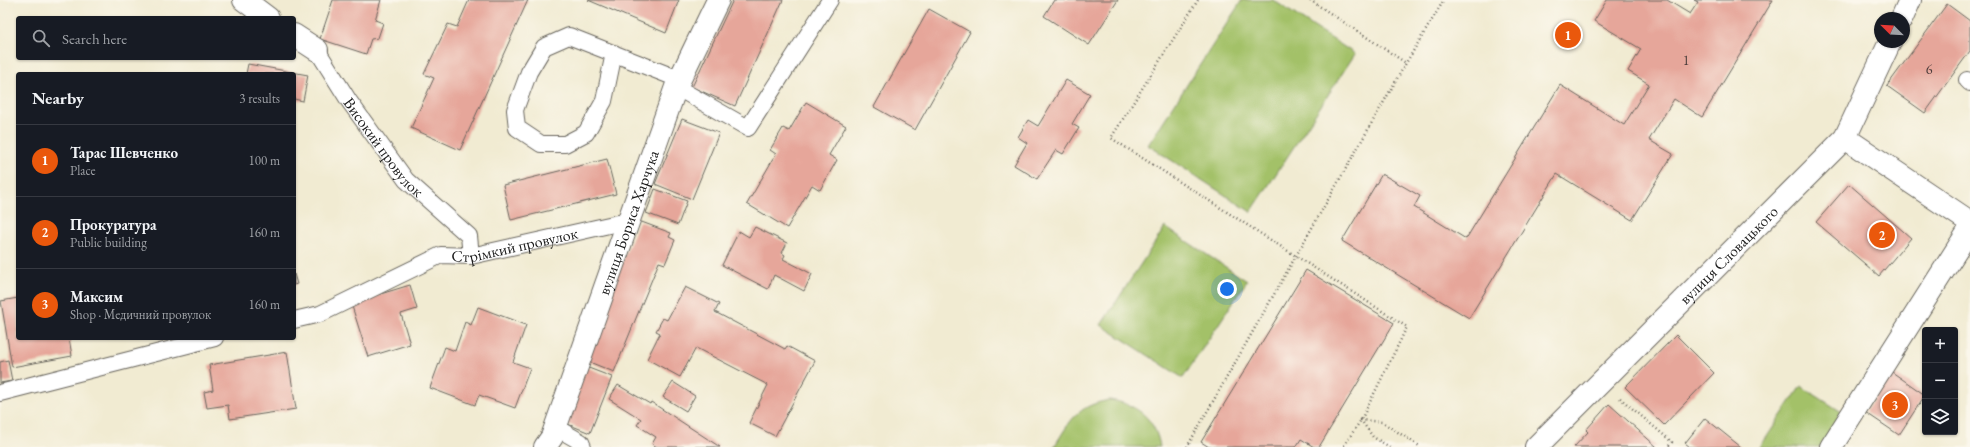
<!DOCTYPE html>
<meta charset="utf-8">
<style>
body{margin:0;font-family:"EB Garamond",serif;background:#20242c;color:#f1f3f6}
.controls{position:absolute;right:12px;bottom:12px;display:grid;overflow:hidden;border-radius:4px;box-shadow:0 1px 3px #0004}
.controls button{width:36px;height:36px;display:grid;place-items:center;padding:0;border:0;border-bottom:1px solid #363941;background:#171b24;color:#f1f3f6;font:20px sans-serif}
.compass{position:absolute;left:1874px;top:12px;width:36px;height:36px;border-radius:50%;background:#171b24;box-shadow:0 1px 3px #0004;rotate:294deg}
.you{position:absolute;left:1227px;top:289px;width:14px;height:14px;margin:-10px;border:3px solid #fff;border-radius:50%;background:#1a73e8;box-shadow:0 0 0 6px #1a73e833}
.badge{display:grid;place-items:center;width:26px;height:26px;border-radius:50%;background:#ea580c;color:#fff;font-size:13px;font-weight:700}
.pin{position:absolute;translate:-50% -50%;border:2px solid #fff;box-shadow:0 1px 4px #0006}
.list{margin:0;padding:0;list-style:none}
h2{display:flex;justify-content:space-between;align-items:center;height:52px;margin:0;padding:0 16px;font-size:17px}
h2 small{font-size:13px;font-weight:400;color:#9ea1a6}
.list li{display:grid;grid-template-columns:26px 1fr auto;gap:12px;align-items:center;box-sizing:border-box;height:72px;padding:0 16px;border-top:1px solid #363941}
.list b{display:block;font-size:15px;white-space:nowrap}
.list p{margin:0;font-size:13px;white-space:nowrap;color:#9ea1a6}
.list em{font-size:13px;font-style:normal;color:#9ea1a6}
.icon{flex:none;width:22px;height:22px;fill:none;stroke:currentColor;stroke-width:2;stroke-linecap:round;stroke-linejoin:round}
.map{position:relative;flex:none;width:1970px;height:447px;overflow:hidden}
.search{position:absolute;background:#171b24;box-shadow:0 1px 3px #0004;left:16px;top:16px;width:280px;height:44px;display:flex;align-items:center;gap:10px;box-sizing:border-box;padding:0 14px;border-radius:4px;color:#9ea1a6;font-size:15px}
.panel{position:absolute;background:#171b24;box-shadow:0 1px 3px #0004;left:16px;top:72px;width:280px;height:268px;border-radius:4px}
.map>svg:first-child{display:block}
.green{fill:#a3c168;stroke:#606e42}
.building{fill:#e6a69a}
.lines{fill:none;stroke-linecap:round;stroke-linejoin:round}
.service-casing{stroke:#67645c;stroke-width:18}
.minor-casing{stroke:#67645c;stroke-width:24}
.path{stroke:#67645c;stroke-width:2.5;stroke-dasharray:1 3;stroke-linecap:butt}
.service{stroke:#fff;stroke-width:16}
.minor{stroke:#fff;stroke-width:22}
.labels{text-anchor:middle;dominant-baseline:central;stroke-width:4;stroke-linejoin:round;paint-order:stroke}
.number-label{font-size:14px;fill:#4e3e3c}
.street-label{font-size:16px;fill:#1c1c1c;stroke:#fbf7ec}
</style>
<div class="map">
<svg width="1970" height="447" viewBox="0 0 1970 447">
<rect width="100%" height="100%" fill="#fbf7ec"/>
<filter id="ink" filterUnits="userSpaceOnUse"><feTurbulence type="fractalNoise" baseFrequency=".025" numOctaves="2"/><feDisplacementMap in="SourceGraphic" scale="8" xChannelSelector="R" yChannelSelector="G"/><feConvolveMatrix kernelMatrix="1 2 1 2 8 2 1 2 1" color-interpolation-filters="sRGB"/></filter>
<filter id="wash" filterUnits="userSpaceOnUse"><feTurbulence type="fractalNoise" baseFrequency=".012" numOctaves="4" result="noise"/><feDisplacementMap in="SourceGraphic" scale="16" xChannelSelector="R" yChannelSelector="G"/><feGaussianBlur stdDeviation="0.9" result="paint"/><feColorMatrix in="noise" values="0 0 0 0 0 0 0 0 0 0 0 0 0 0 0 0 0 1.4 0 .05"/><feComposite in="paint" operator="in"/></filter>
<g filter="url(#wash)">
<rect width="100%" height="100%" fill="#f1ebd2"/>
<g class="green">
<polygon points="1242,0 1273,0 1355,54 1251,212 1148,145"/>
<polygon points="1165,227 1247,281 1183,378 1101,325"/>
<polygon points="1801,386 1848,416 1828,447 1760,447"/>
<path d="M1110,400C1137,404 1156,419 1160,447H1054C1070,421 1077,405 1110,400Z"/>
</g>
<g id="blocks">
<g class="building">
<polygon points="333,0 381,0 375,20 383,23 378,38 371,39 366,54 320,39"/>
<polygon points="469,0 528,0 460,150 411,128 434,78 424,74 448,24 457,27"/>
<polygon points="588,0 679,0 666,33"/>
<polygon points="733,0 783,0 735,106 692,87"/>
<polygon points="1054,0 1118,0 1089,45 1044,16"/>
<polygon points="1607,0 1667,0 1690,14 1698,2 1694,0 1773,0 1702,117 1674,99 1649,140 1673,154 1632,220 1557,174 1469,318 1342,241 1382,174 1420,196 1414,207 1466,239 1560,85 1624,125 1649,84 1628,71 1641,49 1594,21"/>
<polygon points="1947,4 1970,21 1970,51 1925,113 1887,86"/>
<polygon points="929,9 970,32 915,130 874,107"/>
<polygon points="248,64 308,75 303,101 294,99 294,74 246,74"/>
<polygon points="1066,80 1090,94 1072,124 1079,128 1063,154 1056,150 1037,179 1014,165 1027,143 1018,137 1028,120 1038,126"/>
<polygon points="806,102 846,126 829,155 837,160 820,190 812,185 787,228 747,204 776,154 770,150 783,128 789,131"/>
<polygon points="682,119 719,133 692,199 655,184"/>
<polygon points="607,159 616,194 511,220 503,185"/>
<polygon points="1849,184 1911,238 1879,276 1816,222"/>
<polygon points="655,189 687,201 678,225 646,213"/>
<polygon points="639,221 671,233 669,237 675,240 665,264 659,262 614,372 582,359"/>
<polygon points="755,227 787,243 782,253 785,255 783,259 812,274 804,291 774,275 768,289 722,265 739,231 749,237"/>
<polygon points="1306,270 1394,323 1319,447 1314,447 1301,439 1296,447 1209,447 1201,442"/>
<polygon points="294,274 297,284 294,285"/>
<polygon points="410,285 417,309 401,314 410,344 368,357 351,303"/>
<polygon points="685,287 719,304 715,312 785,349 787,346 815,361 775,436 749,423 768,385 696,348 680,377 647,359 660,333 656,331 663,318 667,320"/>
<polygon points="18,298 18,338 69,338 72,356 12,367 1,301"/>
<polygon points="478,307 526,325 513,362 530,368 515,408 479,395 475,405 430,388 445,347 455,351 465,322 471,325"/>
<polygon points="1676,335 1714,373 1664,425 1625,387"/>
<polygon points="287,352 296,409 230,419 228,405 207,408 204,392 213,390 209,365"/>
<polygon points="8,360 12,381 0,383 0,362"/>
<polygon points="586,367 612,377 590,433 565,423"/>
<polygon points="1892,372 1925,395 1899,435 1865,412"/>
<polygon points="673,382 695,396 686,411 663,397"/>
<polygon points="618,385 650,404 651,402 720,447 657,447 652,444 656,437 637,425 641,419 609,399"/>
<polygon points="1609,404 1657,447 1574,447 1588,432 1586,430"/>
<polygon points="1705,418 1741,447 1690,447 1685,443"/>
</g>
</g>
</g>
<g filter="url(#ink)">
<use href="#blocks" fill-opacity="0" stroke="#67645c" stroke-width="1"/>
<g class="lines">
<defs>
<g id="service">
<path id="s1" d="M317,50L349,101L406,180L469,236L471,256"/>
<polyline points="614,53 604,101 586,133 565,144 541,144 517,128 515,110 529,72 544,47 569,36 671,76 679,79"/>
<polyline points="1967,80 1970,83"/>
<polyline points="676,87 748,128 830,0"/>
<path id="s2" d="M294,320L320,314L441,255L471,256L618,223L627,226"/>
<polyline points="0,393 215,338"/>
<polyline points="555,427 581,442 583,447"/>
</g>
<g id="minor">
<polyline points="244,0 268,18"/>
<polyline points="1902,18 1910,0"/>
<polyline points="294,35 317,50"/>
<polyline points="1845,138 1970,222"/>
<path id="s3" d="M545,447L552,437L676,87L718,0"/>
<path id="s4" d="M1536,447L1845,138L1890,42"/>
<polyline points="1831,447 1970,229"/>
</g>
</defs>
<use href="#service" class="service-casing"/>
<use href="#minor" class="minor-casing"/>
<g class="path">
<polyline points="1198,0 1111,138 1407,327 1361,420 1343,447"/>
<polyline points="1310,0 1406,63"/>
<polyline points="1620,398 1672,442 1668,447"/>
<polyline points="1187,447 1406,63 1444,0"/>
<polyline points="1390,447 1373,437 1361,420 1382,422 1421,447"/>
</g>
<use href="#service" class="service"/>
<use href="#minor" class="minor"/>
</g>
</g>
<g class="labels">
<g class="number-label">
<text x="1686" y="60">1</text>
<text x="1929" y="69">6</text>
</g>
<g class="street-label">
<text stroke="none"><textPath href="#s1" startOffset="118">Високий провулок</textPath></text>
<text stroke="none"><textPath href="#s3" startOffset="240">вулиця Бориса Харчука</textPath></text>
<text stroke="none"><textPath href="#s2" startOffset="236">Стрімкий провулок</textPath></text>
<text stroke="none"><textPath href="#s4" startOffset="272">вулиця Словацького</textPath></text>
</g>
</g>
</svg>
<div class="controls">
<button>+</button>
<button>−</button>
<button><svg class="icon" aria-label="layers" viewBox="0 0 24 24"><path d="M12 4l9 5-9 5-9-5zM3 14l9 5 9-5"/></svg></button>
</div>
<svg class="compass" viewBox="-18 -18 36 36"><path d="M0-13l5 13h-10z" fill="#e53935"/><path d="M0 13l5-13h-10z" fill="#9ea1a6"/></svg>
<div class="you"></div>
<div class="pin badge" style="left:1568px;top:35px">1</div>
<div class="pin badge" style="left:1882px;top:235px">2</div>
<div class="pin badge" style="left:1895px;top:405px">3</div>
<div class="search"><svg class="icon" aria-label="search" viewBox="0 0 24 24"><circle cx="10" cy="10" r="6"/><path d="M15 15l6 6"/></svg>Search here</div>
<section class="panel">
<h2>Nearby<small>3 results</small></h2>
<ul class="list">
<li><span class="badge">1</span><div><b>Тарас Шевченко</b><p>Place</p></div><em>100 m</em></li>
<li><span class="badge">2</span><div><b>Прокуратура</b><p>Public building</p></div><em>160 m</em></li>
<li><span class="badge">3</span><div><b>Максим</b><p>Shop · Медичний провулок</p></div><em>160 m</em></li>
</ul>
</section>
</div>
